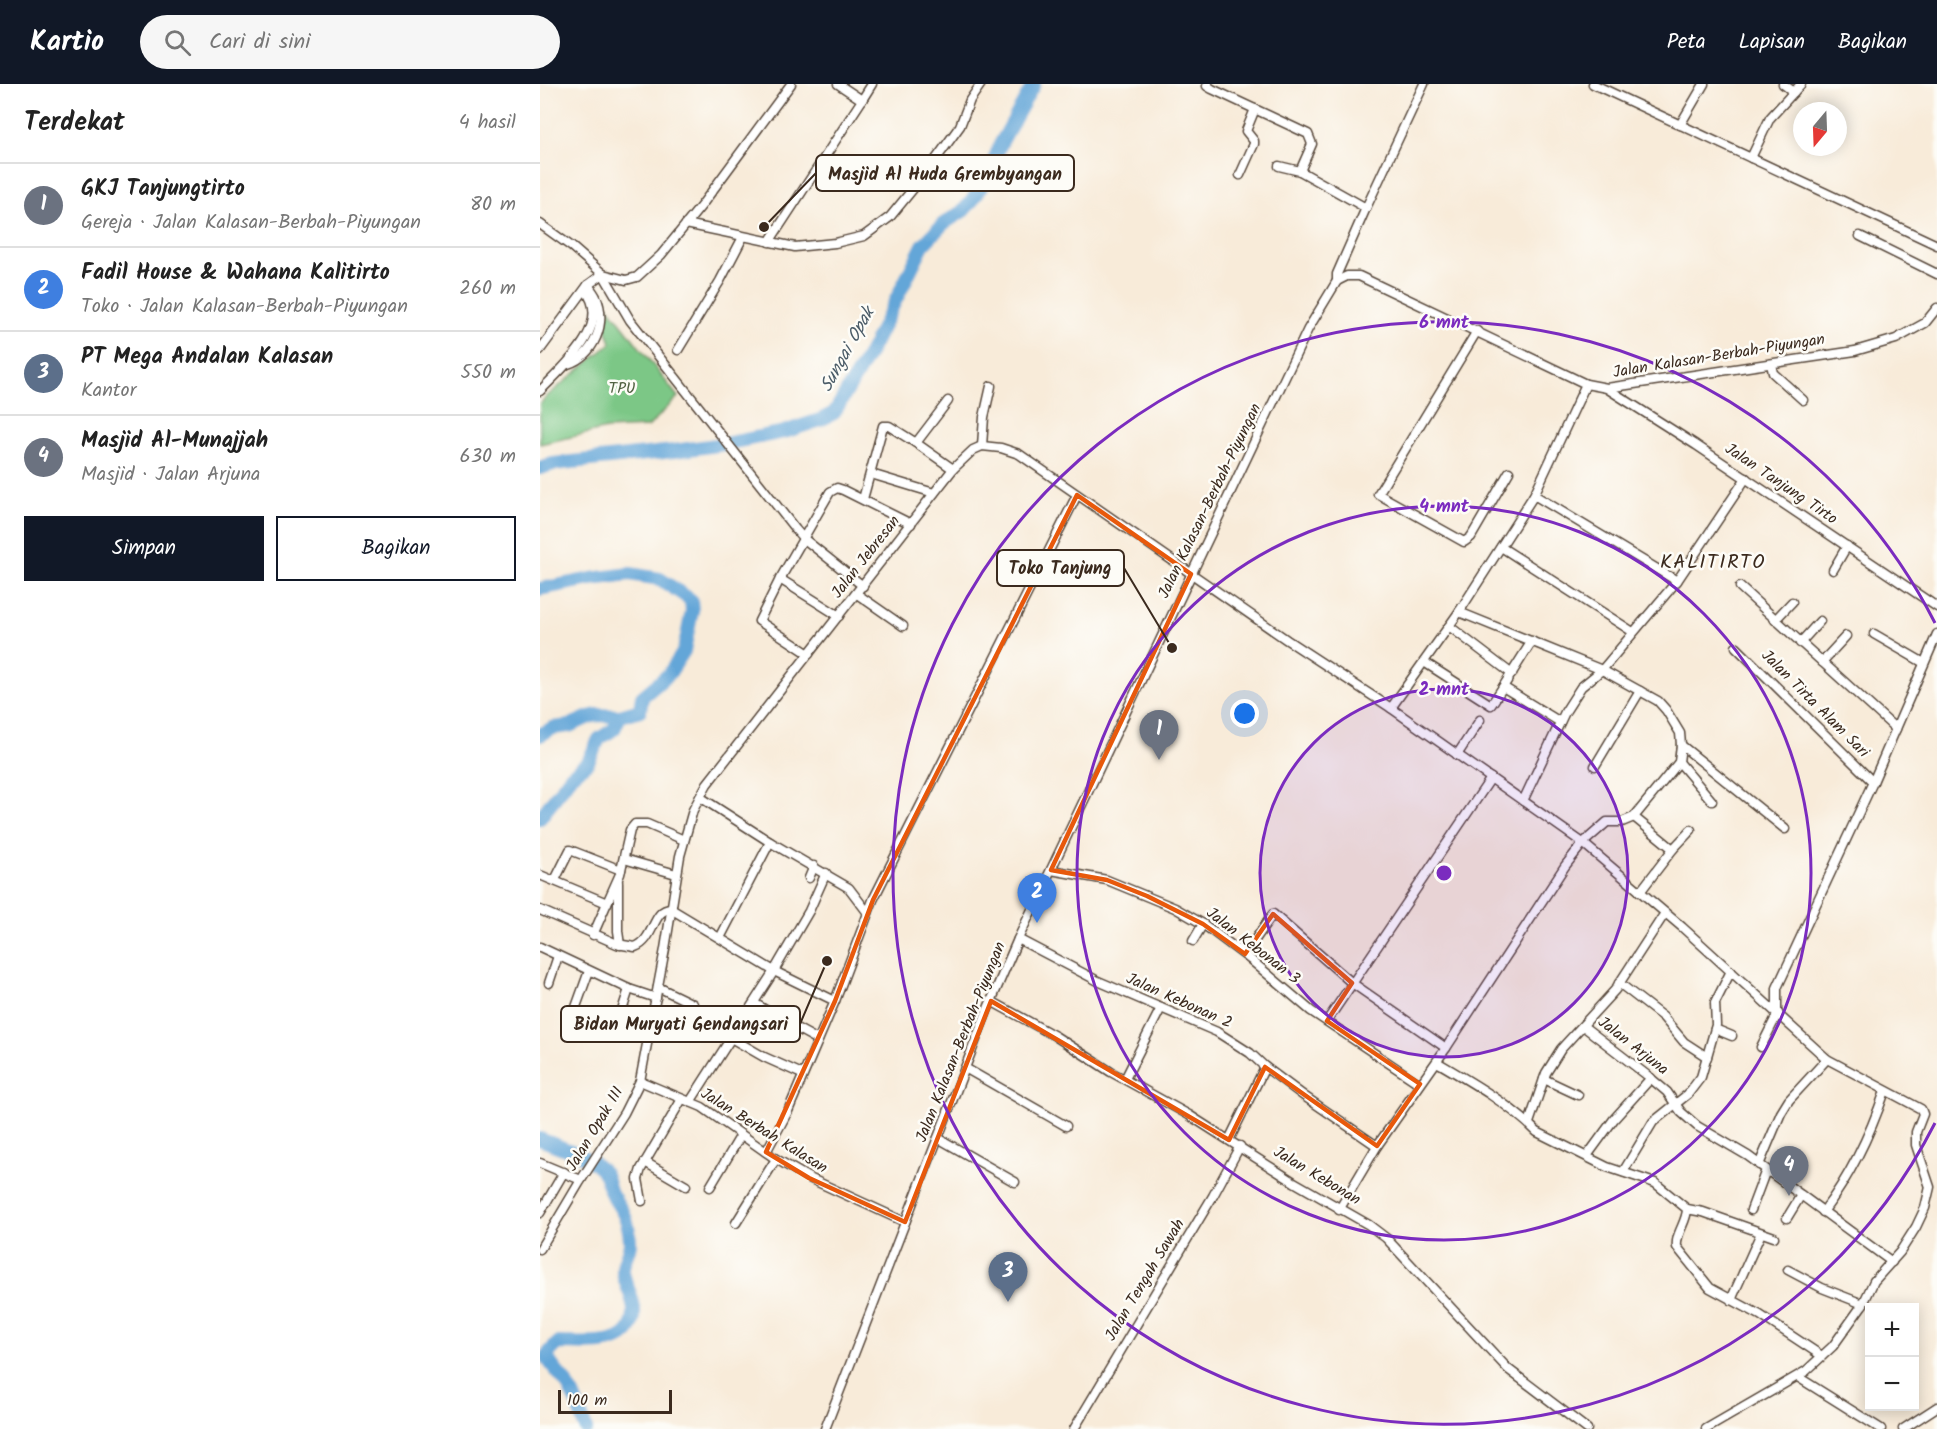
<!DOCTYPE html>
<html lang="id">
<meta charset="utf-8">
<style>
body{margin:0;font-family:Kalam,sans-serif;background:#f6f6f6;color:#222}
.controls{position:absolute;right:18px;bottom:18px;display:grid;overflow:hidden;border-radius:0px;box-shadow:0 3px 15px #0003}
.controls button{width:54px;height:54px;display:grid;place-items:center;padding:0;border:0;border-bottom:2px solid #e0e0e0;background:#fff;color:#222;font:30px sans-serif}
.compass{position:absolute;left:1253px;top:18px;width:54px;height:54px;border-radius:50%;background:#fff;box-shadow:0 3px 15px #0003;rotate:199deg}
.scale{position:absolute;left:18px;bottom:15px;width:114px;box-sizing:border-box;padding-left:6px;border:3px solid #3b2a1e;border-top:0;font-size:16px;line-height:21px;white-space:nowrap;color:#3b2a1e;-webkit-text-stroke:4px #fdfcf7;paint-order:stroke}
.you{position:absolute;left:705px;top:630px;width:21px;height:21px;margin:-15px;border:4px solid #fff;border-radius:50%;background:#1a73e8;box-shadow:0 0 0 9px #1a73e833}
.badge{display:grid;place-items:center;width:39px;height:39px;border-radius:50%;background:#111827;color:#fff;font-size:20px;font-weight:700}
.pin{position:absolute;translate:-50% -50px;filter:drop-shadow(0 2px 3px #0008)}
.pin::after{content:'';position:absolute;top:32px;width:21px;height:18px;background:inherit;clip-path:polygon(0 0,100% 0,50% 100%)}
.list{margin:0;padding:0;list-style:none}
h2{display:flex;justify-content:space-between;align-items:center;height:78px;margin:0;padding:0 24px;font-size:26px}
h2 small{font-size:20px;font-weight:400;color:#767676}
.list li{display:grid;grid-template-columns:39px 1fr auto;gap:18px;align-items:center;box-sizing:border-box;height:84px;padding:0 24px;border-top:2px solid #e0e0e0}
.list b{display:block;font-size:22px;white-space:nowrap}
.list p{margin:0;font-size:20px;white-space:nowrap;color:#767676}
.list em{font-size:20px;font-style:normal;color:#767676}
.actions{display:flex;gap:12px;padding:18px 24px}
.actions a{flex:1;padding:14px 0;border:2px solid #111827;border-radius:0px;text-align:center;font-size:21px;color:#111827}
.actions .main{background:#111827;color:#fff}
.icon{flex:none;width:33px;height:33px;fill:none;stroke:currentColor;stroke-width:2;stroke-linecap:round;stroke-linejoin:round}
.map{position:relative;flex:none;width:1397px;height:1345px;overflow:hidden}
header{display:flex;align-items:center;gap:36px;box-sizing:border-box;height:84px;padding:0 30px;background:#111827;color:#fff}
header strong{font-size:28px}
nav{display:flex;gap:33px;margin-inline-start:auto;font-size:21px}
.search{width:420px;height:54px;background:#f6f6f6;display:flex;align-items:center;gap:15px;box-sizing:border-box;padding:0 21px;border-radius:33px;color:#767676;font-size:22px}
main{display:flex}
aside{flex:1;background:#fff}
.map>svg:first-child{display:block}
.green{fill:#7bc786;stroke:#5b7852;stroke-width:1.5}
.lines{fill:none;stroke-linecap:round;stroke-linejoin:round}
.river{stroke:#64a6d8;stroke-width:14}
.minor-casing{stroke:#57473a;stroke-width:11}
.minor{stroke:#fff;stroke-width:8}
.marked{fill:none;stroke:#e8590c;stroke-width:4.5;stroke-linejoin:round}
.ring{fill:none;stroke:#7b2cbf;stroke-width:3}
.labels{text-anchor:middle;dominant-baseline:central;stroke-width:5;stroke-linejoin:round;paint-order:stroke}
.street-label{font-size:16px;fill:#3b2a1e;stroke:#fdfcf7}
.park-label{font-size:16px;fill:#516142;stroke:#fdfcf7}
.water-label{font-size:18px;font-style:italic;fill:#4b5c68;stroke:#fdfcf7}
.quarter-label{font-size:20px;letter-spacing:1.5px;fill:#3b2a1e;stroke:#fdfcf7}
.centre{fill:#7b2cbf;stroke:#fdfcf7;stroke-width:3}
.ring-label{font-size:18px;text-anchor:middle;font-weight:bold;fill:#7b2cbf;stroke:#fdfcf7;stroke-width:5;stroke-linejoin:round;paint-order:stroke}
.leader{fill:none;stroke:#3b2a1e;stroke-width:2}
.callout-dot{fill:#3b2a1e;stroke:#fdfcf7;stroke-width:2}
.callout{fill:#fdfcf7;stroke:#3b2a1e;stroke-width:2}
.callout-label{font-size:18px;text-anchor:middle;font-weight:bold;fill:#3b2a1e}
</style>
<header>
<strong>Kartio</strong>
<div class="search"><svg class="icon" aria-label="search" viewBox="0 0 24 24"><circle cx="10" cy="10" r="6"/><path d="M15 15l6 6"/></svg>Cari di sini</div>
<nav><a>Peta</a><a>Lapisan</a><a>Bagikan</a></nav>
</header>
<main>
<aside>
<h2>Terdekat<small>4 hasil</small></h2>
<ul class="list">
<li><span class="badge" style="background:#6b7280">1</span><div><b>GKJ Tanjungtirto</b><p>Gereja · Jalan Kalasan-Berbah-Piyungan</p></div><em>80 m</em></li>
<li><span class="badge" style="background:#3f7fe0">2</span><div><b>Fadil House &amp; Wahana Kalitirto</b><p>Toko · Jalan Kalasan-Berbah-Piyungan</p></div><em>260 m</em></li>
<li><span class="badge" style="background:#5c6f8a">3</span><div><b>PT Mega Andalan Kalasan</b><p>Kantor</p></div><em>550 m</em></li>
<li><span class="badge" style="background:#6b7280">4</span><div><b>Masjid Al-Munajjah</b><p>Masjid · Jalan Arjuna</p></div><em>630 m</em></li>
</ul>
<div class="actions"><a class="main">Simpan</a><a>Bagikan</a></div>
</aside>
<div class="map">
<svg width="1397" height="1345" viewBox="0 0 1397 1345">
<rect width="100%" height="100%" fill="#fdfcf7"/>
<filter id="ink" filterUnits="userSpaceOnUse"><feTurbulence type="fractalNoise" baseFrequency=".0167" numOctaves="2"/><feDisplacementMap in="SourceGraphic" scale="12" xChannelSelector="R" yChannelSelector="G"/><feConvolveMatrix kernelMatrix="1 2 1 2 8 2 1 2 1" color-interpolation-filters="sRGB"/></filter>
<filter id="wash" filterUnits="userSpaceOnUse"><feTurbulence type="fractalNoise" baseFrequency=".008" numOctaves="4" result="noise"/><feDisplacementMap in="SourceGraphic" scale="24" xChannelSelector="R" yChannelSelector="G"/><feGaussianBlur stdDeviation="1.35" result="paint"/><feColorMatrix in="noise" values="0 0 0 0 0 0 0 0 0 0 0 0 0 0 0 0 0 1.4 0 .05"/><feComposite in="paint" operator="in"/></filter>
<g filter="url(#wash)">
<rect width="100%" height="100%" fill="#f8ebd9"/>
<polygon class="green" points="67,221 138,313 108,343 67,345 0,360 0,320 6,313 71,259 66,244 64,223"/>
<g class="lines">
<g class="river">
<polyline points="0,384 13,380 134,367 184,360 244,348 280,336 294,329 330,268 383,161 403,140 423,127 431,118 446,96 461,59 494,0"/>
<polyline points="0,505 51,495 90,490 120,495 151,516 152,527 144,567 129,590 102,613 100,626 80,632 57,631 49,633 29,642 13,644 0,651"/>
<polyline points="0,734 31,692 48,678 59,655 74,645 80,632"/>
<path d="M0,1055C21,1064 50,1071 64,1089C68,1095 68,1104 72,1111C83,1129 88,1133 90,1156C91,1167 82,1177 83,1187C84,1200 94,1213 94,1227C95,1267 46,1259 18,1259L7,1271C9,1282 24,1293 30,1305C37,1317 41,1332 46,1345"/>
</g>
</g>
</g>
<g filter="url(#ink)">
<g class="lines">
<defs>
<g id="minor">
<polyline points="668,0 667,2 672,5 768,50 772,60 760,87 826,124"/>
<polyline points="1053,0 1397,161"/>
<polyline points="1243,0 1254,8"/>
<polyline points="322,16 332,0"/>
<polyline points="1140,41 1164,0"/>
<polyline points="1211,74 1230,34 1261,0"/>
<polyline points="739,82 760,87"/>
<polyline points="700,91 714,60 714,57 706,47 715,25"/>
<polyline points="0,140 32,163 63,190 90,236 256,446 263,454 323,502"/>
<polyline points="146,140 255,163 295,159 324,152 350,133 386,89 420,42 430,16 441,0"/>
<polyline points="1320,152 1397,190"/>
<polyline points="229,158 322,16 298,0"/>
<polyline points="63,190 86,196 97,193 121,171 161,122 251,0"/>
<polyline points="797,197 797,190 826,124 884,0"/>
<polyline points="937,247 838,410 924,458 931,453 969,388"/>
<polyline points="0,266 48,201 63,190"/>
<polyline points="138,266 180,197 203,153"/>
<path d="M28,280C54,272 68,238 56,213C54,209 51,205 48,201"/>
<polyline points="1231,280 1233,289 1263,316"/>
<polyline points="1068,305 1156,361 1397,523"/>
<path d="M0,307C22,284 74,241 45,206"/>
<polyline points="408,317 376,359 413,385"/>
<polyline points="442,362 444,333 451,302"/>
<polyline points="331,390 394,409"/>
<polyline points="994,411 1137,497"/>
<polyline points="323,415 343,342 349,342 376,359"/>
<polyline points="961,463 1093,548"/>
<polyline points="1293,486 1307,462"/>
<polyline points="240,495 299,532"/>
<polyline points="1200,503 1356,645"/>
<polyline points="317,510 363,542"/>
<polyline points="1235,536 1252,518"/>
<polyline points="909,542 972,590"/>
<polyline points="1334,550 1384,579"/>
<polyline points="992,557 963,603 1020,638"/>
<polyline points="1260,559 1280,537"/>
<polyline points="1196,563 1333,698"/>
<polyline points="269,570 219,537 240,495 290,408 297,404 303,406 371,440"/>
<polyline points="884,578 951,621 963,603"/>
<polyline points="1282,578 1306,552"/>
<polyline points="851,624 919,528 994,411 1046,300"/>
<polyline points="1141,661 1245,745"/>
<polyline points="917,671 940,636"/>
<polyline points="1139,678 1172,717"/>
<polyline points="1055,682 1100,607"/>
<polyline points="160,713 230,758 309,804 328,829"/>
<polyline points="983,717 1025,628 1041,603 1062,586 1137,497 1206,394"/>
<polyline points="1094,733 1133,765 1100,808"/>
<polyline points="1133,765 1151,746"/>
<polyline points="84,775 136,790"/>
<polyline points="511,786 567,796 635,824 663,840 711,876 771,927 880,1000"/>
<polyline points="286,789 269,827 234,887 295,917"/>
<polyline points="0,791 67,819 80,790 90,746 95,740 107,740 144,756"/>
<polyline points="269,794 274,782"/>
<polyline points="15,796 30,766 81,786"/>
<polyline points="78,798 78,847 80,861"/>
<path d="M0,826L77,860L95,863C115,856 112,825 131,825L234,887L150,1018"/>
<polyline points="53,851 67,819"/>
<polyline points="180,854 230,758"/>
<polyline points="478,855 558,897 677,948 710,969 725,983 764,1012 837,1062"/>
<polyline points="653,857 663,840"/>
<polyline points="0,863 89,905 116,914"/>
<polyline points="705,870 733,830 812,899 906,964"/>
<polyline points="49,887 36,923 40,930 77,942 89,905"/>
<polyline points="9,899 18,872"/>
<polyline points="1079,899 1123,933 1144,958 1167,973"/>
<polyline points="118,903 153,920"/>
<polyline points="451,917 515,952 571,988 649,1031 754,1098 829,1141 846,1154 968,1285 1047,1345"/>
<polyline points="214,919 247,939 278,956"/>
<polyline points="1237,928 1237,904 1333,698 1397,550"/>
<polyline points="787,937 951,694"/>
<polyline points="1043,942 1108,992 1127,1008 1141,1028 1157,1042 1208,1072 1352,1178"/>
<polyline points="1175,945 1192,952"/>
<polyline points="191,954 224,973 262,990"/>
<polyline points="1221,963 1238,929"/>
<path d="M897,978C931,998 968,1019 997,1048L1067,1083L1115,1099L1147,1125C1147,1138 1135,1150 1137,1163L1170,1204L1220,1231L1282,1272"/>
<polyline points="425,984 526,1042"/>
<polyline points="585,995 621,924"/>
<polyline points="1004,995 1038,1011"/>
<polyline points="100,997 162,1023 236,1075 269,1094 365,1138"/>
<polyline points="989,1039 1006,989 1021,965 1075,906 1125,829"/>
<polyline points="398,1054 475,1098"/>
<polyline points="689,1056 725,983"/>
<polyline points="226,1068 248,1027 295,917 333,816 537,411"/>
<polyline points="1047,1072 1074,1035 1111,994"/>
<polyline points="105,1078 146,1102"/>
<polyline points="0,1079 41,1096"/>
<polyline points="1219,1081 1241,1029 1249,1016 1287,975"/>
<polyline points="1083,1088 1113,1038 1148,1010 1161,993 1176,941 1175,919 1191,887"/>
<polyline points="170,1103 201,1051"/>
<polyline points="102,1117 98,1095 101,1085 142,1015"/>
<polyline points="1147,1125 1163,1128 1234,1153"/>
<polyline points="799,1126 837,1062 906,964 1025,782 1043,759 1067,738 1082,738 1094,733 1139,678 1141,661 1140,649 1126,626 1118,617 1062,586 919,528"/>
<polyline points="1211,1126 1226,1086"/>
<path d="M1283,1128C1311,1091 1330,1051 1345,1007"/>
<polyline points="0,1129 24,1088"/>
<polyline points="1247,1134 1261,1111"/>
<polyline points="196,1139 236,1075"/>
<polyline points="0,1165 41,1096 84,1029 100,997 125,865 140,772 153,726 167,700 413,385 433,366 442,362 461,364 479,370 747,556 851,624 1043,759 1142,843 1287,975 1381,1025 1383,1030 1376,1048 1376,1061 1390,1103 1385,1124 1376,1143 1360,1168 1334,1197 1323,1220 1293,1262 1266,1287 1166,1345"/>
<polyline points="1248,1186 1282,1204 1323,1220"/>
<polyline points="1191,1216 1221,1149"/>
<polyline points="1258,1293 1341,1345"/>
<polyline points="285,1345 449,922 478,855 768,245 797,197 807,192 819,192 1046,300 1067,304 1315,267 1356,255 1385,239 1397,224"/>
<polyline points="534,1345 673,1112 700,1062"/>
<polyline points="1363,1345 1397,1323"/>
</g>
</defs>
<use href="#minor" class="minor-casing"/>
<use href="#minor" class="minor"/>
</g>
</g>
<path class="marked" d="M537,411L651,490L511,786L567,796L607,812L663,840L705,870L733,830L812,899L787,937L880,1000L837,1062L725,983L689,1056L451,917L365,1138L269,1094L226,1068L295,917L333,816Z"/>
<circle cx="904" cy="789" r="184" fill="#7b2cbf" fill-opacity=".12"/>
<g class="ring">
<circle cx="904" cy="789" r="184"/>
<circle cx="904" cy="789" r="367"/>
<path d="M1395 1039A551 551 0 1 1 1395 539"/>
</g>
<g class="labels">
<g class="street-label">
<text transform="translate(1179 272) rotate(-9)">Jalan Kalasan-Berbah-Piyungan</text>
<text transform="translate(1241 400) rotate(34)">Jalan Tanjung Tirto</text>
<text transform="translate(670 417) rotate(-64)">Jalan Kalasan-Berbah-Piyungan</text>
<text transform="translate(326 473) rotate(-52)">Jalan Jebresan</text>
<text transform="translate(1275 620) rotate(45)">Jalan Tirta Alam Sari</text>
<text transform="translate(713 862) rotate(38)">Jalan Kebonan 3</text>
<text transform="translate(639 917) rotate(24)">Jalan Kebonan 2</text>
<text transform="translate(421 958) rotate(-68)">Jalan Kalasan-Berbah-Piyungan</text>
<text transform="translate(1093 962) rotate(38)">Jalan Arjuna</text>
<text transform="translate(55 1045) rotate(-59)">Jalan Opak III</text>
<text transform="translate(224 1047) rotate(32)">Jalan Berbah Kalasan</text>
<text transform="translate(777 1092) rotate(31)">Jalan Kebonan</text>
<text transform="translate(605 1196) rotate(-59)">Jalan Tengah Sawah</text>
</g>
<g class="park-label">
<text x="82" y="304">TPU</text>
</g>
<g class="water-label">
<text transform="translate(308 266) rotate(-61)">Sungai Opak</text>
</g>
<g class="quarter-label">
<text x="1173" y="479">KALITIRTO</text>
</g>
</g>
<circle cx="904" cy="789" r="9" class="centre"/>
<g class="ring-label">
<text x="904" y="244">6 mnt</text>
<text x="904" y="428">4 mnt</text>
<text x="904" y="611">2 mnt</text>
</g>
<path class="leader" d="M224 143L276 89M632 564L584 484M287 877L260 940"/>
<g class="callout-dot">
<circle cx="224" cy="143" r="6"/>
<circle cx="632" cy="564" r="6"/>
<circle cx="287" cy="877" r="6"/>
</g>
<g class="callout">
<rect x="276" y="71" width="258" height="36" rx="6"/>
<rect x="457" y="466" width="127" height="36" rx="6"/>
<rect x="21" y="922" width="239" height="36" rx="6"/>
</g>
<g class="callout-label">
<text x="405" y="96">Masjid Al Huda Grembyangan</text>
<text x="520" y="490">Toko Tanjung</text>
<text x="141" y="946">Bidan Muryati Gendangsari</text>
</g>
</svg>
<div class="controls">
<button>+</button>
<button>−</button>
</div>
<svg class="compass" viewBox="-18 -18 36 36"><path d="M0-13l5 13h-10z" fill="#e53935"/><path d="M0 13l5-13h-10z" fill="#767676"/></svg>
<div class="scale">100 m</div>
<div class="you"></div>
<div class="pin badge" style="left:619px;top:676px;background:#6b7280">1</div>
<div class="pin badge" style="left:497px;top:839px;background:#3f7fe0">2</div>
<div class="pin badge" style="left:468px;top:1218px;background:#5c6f8a">3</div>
<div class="pin badge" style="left:1249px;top:1112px;background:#6b7280">4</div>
</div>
</main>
